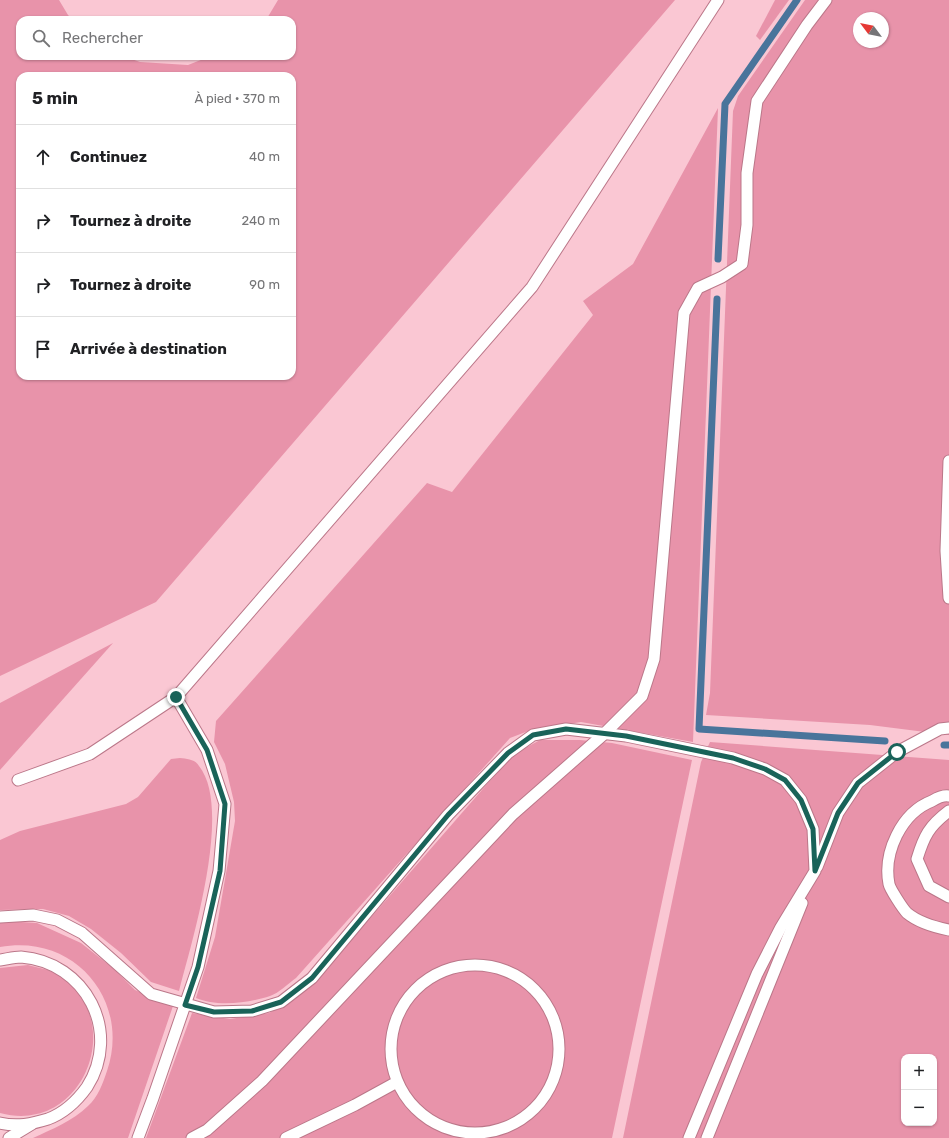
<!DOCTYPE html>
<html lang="fr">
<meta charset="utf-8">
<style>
body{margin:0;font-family:Rubik,sans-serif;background:#f6f6f6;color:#202124}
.controls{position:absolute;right:12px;bottom:12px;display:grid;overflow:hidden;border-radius:8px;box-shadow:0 1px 3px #0004}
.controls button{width:36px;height:36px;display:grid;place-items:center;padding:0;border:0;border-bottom:1px solid #e0e0e0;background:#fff;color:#202124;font:20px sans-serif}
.compass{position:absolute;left:853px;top:12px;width:36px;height:36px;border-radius:50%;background:#fff;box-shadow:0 1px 3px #0004;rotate:302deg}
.stop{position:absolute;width:12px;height:12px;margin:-9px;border:3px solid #196359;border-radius:50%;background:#fff}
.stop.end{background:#196359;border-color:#fff;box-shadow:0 1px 4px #0008}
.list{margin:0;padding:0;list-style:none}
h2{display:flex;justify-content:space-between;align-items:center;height:52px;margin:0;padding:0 16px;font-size:17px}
h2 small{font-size:13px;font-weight:400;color:#757577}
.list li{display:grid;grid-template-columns:26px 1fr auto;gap:12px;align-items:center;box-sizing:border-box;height:64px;padding:0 16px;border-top:1px solid #e0e0e0}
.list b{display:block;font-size:15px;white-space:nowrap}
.list em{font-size:13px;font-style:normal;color:#757577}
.icon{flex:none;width:22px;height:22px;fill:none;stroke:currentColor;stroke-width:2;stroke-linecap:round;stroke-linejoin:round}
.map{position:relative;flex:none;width:949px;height:1138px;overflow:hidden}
.search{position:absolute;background:#fff;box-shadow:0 1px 3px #0004;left:16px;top:16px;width:280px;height:44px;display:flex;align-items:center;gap:10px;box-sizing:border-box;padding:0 14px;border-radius:12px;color:#757577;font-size:15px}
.panel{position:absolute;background:#fff;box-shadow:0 1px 3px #0004;left:16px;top:72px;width:280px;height:308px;border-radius:12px}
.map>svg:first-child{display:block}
.built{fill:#fac7d3;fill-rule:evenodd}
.green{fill:#e893aa;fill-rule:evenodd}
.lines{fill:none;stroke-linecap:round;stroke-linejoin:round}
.stream{stroke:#49749b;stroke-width:7}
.lane-casing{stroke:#bb7789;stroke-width:13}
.lane{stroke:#fff;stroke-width:11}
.route{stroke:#196359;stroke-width:5}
</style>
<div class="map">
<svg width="949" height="1138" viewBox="0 0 949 1138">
<rect width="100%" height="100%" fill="#f7d8df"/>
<path class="built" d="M0,0H949V1138H0ZM859,18H883V42H859ZM20,20H292V56H20ZM20,76H292V376H20ZM904,1057H934V1123H904Z"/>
<g class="green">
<path d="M0,0H59L68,15L73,20H20V56H123L140,62L188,65L211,56H292V20H266L278,0H675L156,602L0,676ZM20,76H292V376H20Z"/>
<polygon points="775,0 789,0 760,40 756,36"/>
<path d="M805,0H949V735L870,725L706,715L710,693L733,111L738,96ZM859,18H883V42H859Z"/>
<path d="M718,108L693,742L581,722L531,730L510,738L296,978C289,983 279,993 270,996C249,1003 217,1007 196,998L215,937L235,821L234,802L225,764L214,742L216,721L427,483L452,492L593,315L583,301L633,264Z"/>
<polygon points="113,643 0,770 0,703"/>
<polygon points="540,740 580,740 612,743 692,760 612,1138 146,1138 192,1013 230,1019 269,1013 292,1001 312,985 488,783 516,753"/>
<path d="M710,742L949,760V1138H623L701,762ZM904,1057H934V1123H904Z"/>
<path d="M180,758C187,759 195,759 199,766C233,808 192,941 179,991L151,982L121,953L91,929L69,916L43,909L0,910V840L20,831L126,804L138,797L171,759Z"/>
<path d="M5,921L37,923L81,943L114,969L135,990L173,1006L128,1138H33C52,1129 73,1121 88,1106C98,1097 103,1083 107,1071C131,1001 75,933 0,947V922Z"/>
<path d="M28,965C34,967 42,968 48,970C132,1006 89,1137 0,1113V968Z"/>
</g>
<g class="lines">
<g class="stream">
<polyline points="718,259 725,104 797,0"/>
<polyline points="717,299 699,729 885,741"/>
<polyline points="944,745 949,745"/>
</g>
<defs>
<g id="lane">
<polyline points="949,461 946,551 949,598"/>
<polyline points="18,780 90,754 176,697 532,287 718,0"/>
<path d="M949,796C943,795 937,798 932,801C901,813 883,853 889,884C890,889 903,909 907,913C919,923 934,927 949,930"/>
<path d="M949,811C929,826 924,836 917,859L929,886L949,897"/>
<polyline points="817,867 838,813 858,783 897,752 940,729 949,728"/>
<polyline points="0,917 33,915 57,920 82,933 151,994 214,1012 252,1011 281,1002 312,978 448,815 508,753 533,735 566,729 626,736 733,758 765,769 785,780 801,800 813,829 815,871 781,927 757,974 689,1138"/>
<path d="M0,960C7,959 14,957 21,957C86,962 122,1032 87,1087C77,1101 64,1113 48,1119C32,1124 17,1127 0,1123"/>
<circle cx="475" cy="1049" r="84"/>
<polyline points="9,1138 32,1124"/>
<polyline points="138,1138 153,1098 198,967 219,871 225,804 207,750 176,697"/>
<polyline points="192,1138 207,1130 262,1081 513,814 604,734 642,696 654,659 684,313 698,288 722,277 742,264 747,225 747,173 757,101 807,25 826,0"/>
<polyline points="286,1138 355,1105 397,1082"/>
<polyline points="707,1138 802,903"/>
</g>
</defs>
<use href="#lane" class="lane-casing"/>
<use href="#lane" class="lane"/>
</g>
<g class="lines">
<polyline class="route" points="176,697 207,750 225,804 220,871 198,967 185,1005 214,1012 252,1011 281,1002 312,978 448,815 508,753 533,735 566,729 626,736 733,758 765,769 785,780 801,800 813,829 815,871 838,813 858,783 897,752"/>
</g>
</svg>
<div class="controls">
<button>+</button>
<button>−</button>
</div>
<svg class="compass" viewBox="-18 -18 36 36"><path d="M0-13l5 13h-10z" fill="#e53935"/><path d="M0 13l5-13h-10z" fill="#757577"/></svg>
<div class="stop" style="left:897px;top:752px"></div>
<div class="stop end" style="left:176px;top:697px"></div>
<div class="search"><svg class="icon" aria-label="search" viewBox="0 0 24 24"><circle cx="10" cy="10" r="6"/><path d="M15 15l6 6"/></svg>Rechercher</div>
<section class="panel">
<h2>5 min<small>À pied · 370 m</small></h2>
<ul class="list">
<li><svg class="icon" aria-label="ahead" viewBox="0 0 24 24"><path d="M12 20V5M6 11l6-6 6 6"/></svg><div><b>Continuez</b></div><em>40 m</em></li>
<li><svg class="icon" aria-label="right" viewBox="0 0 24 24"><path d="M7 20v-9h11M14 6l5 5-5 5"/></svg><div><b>Tournez à droite</b></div><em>240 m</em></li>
<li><svg class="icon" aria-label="right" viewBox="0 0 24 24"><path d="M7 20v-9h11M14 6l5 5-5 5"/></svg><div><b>Tournez à droite</b></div><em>90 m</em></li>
<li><svg class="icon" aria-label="arrive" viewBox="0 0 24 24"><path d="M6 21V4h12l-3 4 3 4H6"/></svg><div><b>Arrivée à destination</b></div></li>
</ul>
</section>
</div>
